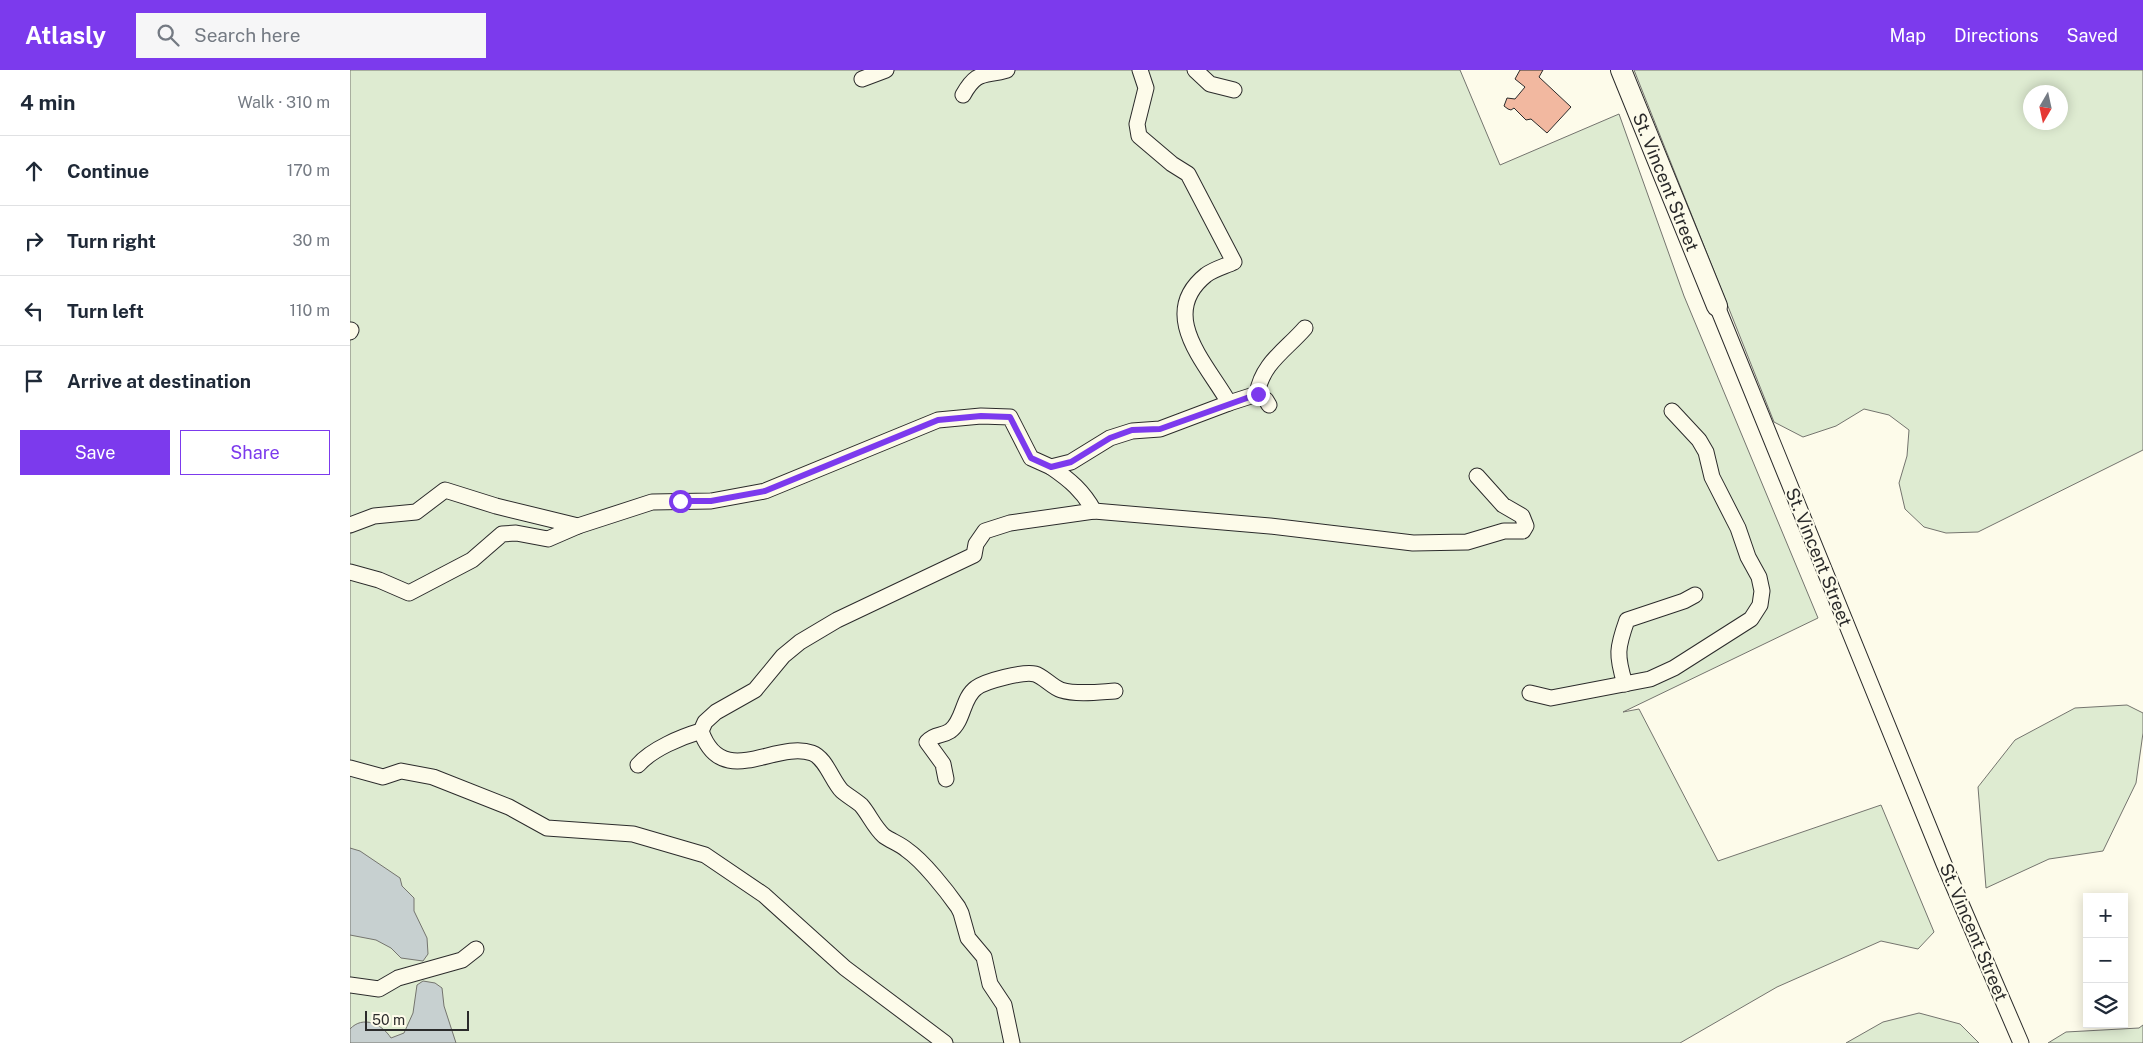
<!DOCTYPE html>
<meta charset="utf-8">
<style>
body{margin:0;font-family:"Public Sans",sans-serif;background:#f6f6f7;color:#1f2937}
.controls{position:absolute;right:15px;bottom:15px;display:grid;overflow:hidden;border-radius:0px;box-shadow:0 2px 12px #0003}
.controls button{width:45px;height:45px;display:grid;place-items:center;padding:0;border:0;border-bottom:1px solid #e0e1e3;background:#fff;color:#1f2937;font:25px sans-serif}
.compass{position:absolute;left:1673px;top:15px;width:45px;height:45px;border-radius:50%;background:#fff;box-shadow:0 2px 12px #0003;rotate:189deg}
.scale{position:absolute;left:15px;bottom:12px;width:104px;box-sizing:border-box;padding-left:5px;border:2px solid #2b2b2b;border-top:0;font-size:14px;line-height:18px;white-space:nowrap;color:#2b2b2b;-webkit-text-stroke:4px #fdfbea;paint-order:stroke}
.stop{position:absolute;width:15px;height:15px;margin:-11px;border:4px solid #7c3aed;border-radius:50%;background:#fff}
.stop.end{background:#7c3aed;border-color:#fff;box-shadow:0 1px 5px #0008}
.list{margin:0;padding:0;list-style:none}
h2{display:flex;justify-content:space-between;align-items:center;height:65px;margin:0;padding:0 20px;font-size:21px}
h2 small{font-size:16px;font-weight:400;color:#747a83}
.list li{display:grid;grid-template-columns:32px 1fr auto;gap:15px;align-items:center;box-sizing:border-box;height:70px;padding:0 20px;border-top:1px solid #e0e1e3}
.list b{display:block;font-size:19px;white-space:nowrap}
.list em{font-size:16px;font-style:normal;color:#747a83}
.actions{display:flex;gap:10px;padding:15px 20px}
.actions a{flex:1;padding:11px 0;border:1px solid #7c3aed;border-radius:0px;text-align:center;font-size:18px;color:#7c3aed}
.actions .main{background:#7c3aed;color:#fff}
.icon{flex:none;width:28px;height:28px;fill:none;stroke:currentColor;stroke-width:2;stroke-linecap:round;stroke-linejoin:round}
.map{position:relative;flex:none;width:1793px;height:973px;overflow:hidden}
header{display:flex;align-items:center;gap:30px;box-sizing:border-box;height:70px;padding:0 25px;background:#7c3aed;color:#fff}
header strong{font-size:24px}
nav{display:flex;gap:28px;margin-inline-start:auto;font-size:18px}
.search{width:350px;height:45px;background:#f6f6f7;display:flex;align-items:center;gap:12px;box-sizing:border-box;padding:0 18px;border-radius:0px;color:#747a83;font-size:19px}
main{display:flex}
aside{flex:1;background:#fff}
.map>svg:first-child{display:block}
.green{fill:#deebd1;stroke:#74746e;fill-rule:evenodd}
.water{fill:#c7d0d0;stroke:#74746e}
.building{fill:#f2b8a0;stroke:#2b2b2b}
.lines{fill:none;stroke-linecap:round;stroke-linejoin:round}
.minor-casing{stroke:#2b2b2b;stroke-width:17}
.major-casing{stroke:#2b2b2b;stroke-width:22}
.minor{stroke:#fdfbea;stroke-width:15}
.major{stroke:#fdfbea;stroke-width:20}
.route{stroke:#7c3aed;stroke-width:6}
.labels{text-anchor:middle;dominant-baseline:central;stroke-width:4;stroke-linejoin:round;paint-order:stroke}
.street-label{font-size:18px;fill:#2b2b2b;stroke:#fdfbea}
</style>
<header>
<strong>Atlasly</strong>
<div class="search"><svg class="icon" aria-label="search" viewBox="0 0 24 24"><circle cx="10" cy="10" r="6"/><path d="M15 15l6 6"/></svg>Search here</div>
<nav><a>Map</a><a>Directions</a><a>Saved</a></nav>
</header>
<main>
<aside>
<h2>4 min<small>Walk · 310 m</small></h2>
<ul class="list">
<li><svg class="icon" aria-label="ahead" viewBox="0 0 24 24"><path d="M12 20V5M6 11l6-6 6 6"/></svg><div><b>Continue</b></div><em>170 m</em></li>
<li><svg class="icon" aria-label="right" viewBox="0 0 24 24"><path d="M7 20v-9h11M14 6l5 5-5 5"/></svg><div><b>Turn right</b></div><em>30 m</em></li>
<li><svg class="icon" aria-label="left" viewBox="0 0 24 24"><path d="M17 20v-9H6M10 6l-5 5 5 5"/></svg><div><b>Turn left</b></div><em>110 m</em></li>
<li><svg class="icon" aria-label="arrive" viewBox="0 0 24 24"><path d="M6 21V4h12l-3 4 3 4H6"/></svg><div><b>Arrive at destination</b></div></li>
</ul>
<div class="actions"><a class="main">Save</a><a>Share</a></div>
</aside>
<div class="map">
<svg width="1793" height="973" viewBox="0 0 1793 973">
<rect width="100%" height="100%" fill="#fdfbea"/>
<g class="green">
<polygon points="0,0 1110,0 1150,95 1269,44 1334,226 1468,548 1273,642 1289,639 1368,791 1531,735 1584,862 1568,879 1531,871 1427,917 1330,973 0,973"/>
<path d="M1284,0H1793V380L1628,462L1596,463L1574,457L1555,439L1549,413L1557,386L1559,360L1539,345L1514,339L1486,356L1453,367L1424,352ZM1710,22V52H1680V22Z"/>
<polygon points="1777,635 1793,643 1793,663 1786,713 1753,781 1699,789 1636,818 1628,717 1665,670 1725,638"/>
<polygon points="1569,943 1610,954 1629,973 1496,973 1533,952"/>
<polygon points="1793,955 1793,973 1698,973 1716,962 1789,958"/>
</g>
<g class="water">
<polygon points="0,778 10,781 50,808 52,816 64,828 64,841 77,868 78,884 73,891 51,888 41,878 26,870 0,865"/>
<path d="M73,911L85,913L92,918L94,936L106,973H0V959C13,945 32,954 41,968L54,963L63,943L67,915Z"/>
</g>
<polygon class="building" points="1170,0 1193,0 1189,7 1221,37 1197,63 1181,49 1176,50 1164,38 1161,40 1158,39 1154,36 1157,28 1165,29 1175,17 1165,9"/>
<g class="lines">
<defs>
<g id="minor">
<path d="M790,0L796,18L787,54L789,66L822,94L838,104L884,192C876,196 864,199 856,205C806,245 858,295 879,333L907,324C912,293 936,280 955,258"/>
<polyline points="845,0 860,14 884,20"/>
<polyline points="512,9 536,0"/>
<path d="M613,25C627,0 633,7 657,0"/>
<polyline points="1367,236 1594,794 1671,973"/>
<polyline points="0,262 1,260"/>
<polyline points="907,324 916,330 919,335"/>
<path d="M701,397C720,410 733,421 744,441"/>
<polyline points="0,455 24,446 66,442 95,420 146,436 228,456"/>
<polyline points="0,502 29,510 59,523 122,490 152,464 166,463 198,469 228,456 302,432 361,431 415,421 588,350 631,346 660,347 681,388 701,397 721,392 760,368 782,361 810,359 879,333"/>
<path d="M1275,614C1266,585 1267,578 1277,550L1334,531L1345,525"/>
<polyline points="1180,623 1201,628 1300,609 1324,598 1401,549 1410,535 1412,521 1409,507 1398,487 1388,458 1362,407 1356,382 1349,370 1322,341"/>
<path d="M351,661C372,721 425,670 462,683C476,688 482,711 492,721C498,726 505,730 511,735C519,744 524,757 534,766C541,771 550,774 557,780C573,791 596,820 608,837L611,843L618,868L634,887L640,914L654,935L662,973"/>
<path d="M288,695C302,679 331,667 351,661L355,652L366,642L405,620L433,586L450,572L487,550L624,485L626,474L635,461L660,453L744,441L920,456L1063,473L1117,472L1154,461H1173L1176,456L1172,446L1153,435L1127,406"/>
<polyline points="0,698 33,707 51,701 83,707 159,737 197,758 283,764 355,785 414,825 495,898 595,973"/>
<path d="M596,709L593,694L577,672C585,663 591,667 600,661C614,651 612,628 626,618C635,611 674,601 685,604C693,606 702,617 711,620C727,625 749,622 765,621"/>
<polyline points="0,915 29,919 48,908 112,890 126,879"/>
</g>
<polyline id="major" points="1271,0 1367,236"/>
</defs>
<use href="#minor" class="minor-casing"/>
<use href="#major" class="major-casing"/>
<use href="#minor" class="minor"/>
<use href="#major" class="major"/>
</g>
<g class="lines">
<polyline class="route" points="330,431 361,431 415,421 588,350 631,346 660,347 681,388 701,397 721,392 760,368 782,360 810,359 908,324"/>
</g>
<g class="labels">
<g class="street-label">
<text transform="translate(1316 112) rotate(68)">St. Vincent Street</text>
<text transform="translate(1469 487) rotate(68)">St. Vincent Street</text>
<text transform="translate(1624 862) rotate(67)">St. Vincent Street</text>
</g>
</g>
</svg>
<div class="controls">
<button>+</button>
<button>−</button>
<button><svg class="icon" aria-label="layers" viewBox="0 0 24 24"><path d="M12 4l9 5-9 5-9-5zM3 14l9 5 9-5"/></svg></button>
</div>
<svg class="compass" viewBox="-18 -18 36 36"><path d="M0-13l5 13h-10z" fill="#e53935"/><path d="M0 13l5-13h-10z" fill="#747a83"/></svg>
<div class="scale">50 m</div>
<div class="stop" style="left:330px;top:431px"></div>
<div class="stop end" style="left:908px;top:324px"></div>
</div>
</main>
